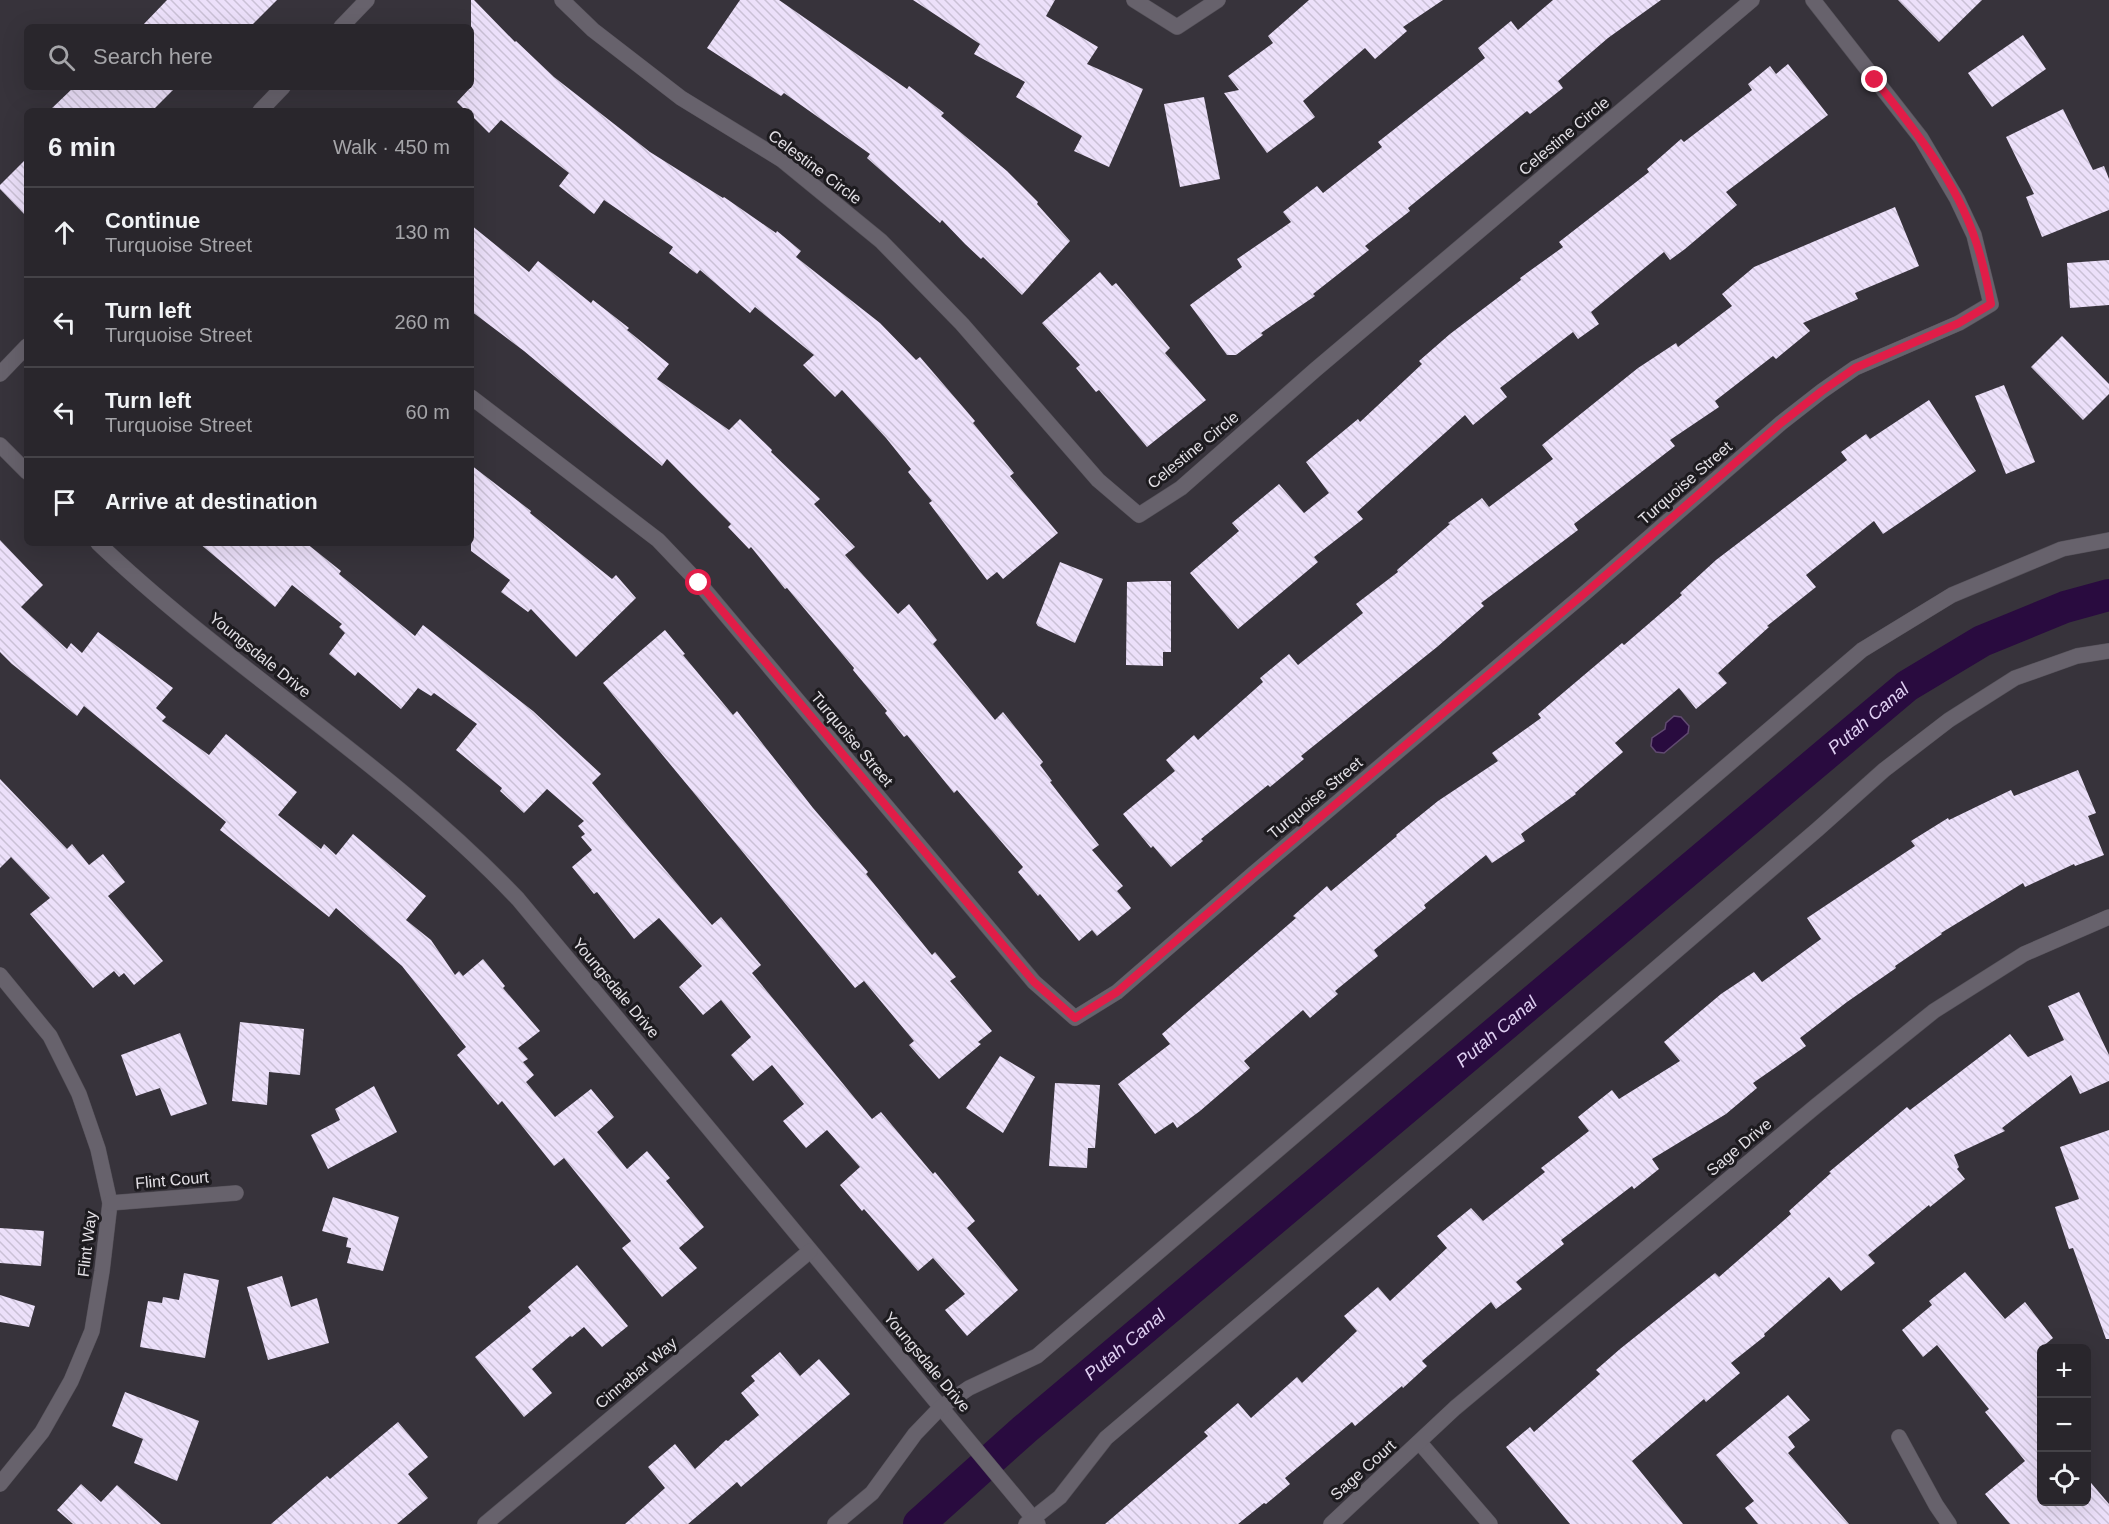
<!DOCTYPE html>
<meta charset="utf-8">
<style>
body{margin:0;font-family:Helvetica,sans-serif;background:#312e34;color:#f1f3f6}
.controls{position:absolute;right:18px;bottom:18px;display:grid;overflow:hidden;border-radius:9px;box-shadow:0 6px 24px #0002}
.controls button{width:54px;height:54px;display:grid;place-items:center;padding:0;border:0;border-bottom:2px solid #454348;background:#29262c;color:#f1f3f6;font:30px sans-serif}
.stop{position:absolute;width:18px;height:18px;margin:-14px;border:4px solid #e11d48;border-radius:50%;background:#fff}
.stop.end{background:#e11d48;border-color:#fff;box-shadow:0 2px 6px #0008}
.list{margin:0;padding:0;list-style:none}
h2{display:flex;justify-content:space-between;align-items:center;height:78px;margin:0;padding:0 24px;font-size:26px}
h2 small{font-size:20px;font-weight:400;color:#a5a5a9}
.list li{display:grid;grid-template-columns:39px 1fr auto;gap:18px;align-items:center;box-sizing:border-box;height:90px;padding:0 24px;border-top:2px solid #454348}
.list b{display:block;font-size:22px;white-space:nowrap}
.list p{margin:0;font-size:20px;white-space:nowrap;color:#a5a5a9}
.list em{font-size:20px;font-style:normal;color:#a5a5a9}
.icon{flex:none;width:33px;height:33px;fill:none;stroke:currentColor;stroke-width:2;stroke-linecap:round;stroke-linejoin:round}
.map{position:relative;flex:none;width:2109px;height:1524px;overflow:hidden}
.search{position:absolute;background:#29262c;box-shadow:0 6px 24px #0002;left:24px;top:24px;width:450px;height:66px;display:flex;align-items:center;gap:15px;box-sizing:border-box;padding:0 21px;border-radius:9px;color:#a5a5a9;font-size:22px}
.panel{position:absolute;background:#29262c;box-shadow:0 6px 24px #0002;left:24px;top:108px;width:450px;height:438px;border-radius:9px}
.map>svg:first-child{display:block}
.water{fill:#290b3f;stroke:#614b71;stroke-width:1.5}
.lines{fill:none;stroke-linecap:round;stroke-linejoin:round}
.canal{stroke:#290b3f;stroke-width:32}
.building{fill:url(#building-back-hatch)}
.minor-casing{stroke:#555159;stroke-width:16}
.minor{stroke:#67626c;stroke-width:15}
.route{stroke:#e11d48;stroke-width:8}
.labels{text-anchor:middle;dominant-baseline:central;stroke-width:6;stroke-linejoin:round;paint-order:stroke}
.street-label{font-size:16px;fill:#e3e0e6;stroke:#1d1b1f}
.water-label{font-size:18px;font-style:italic;fill:#e0d0f3;stroke:#1d1b1f}
</style>
<div class="map">
<svg width="2109" height="1524" viewBox="0 0 2109 1524">
<defs>
<pattern id="building-back-hatch" width="6" height="6" patternUnits="userSpaceOnUse" patternTransform="scale(1.5)"><rect width="6" height="6" fill="#ece0fa"/><path d="M-1 5l2 2M0 0l6 6M5-1l2 2" fill="none" stroke="#cac1d6"/></pattern>
</defs>
<rect width="100%" height="100%" fill="#37333b"/>
<polygon class="water" points="1674,716 1681,717 1689,726 1688,733 1664,753 1656,752 1651,746 1652,738 1665,729 1666,723"/>
<g class="lines">
<path class="canal" id="s1" d="M919,1524L1025,1429L1907,686L1982,641L2065,607L2109,595"/>
</g>
<g class="building">
<polygon points="167,0 277,0 250,27 141,27"/>
<polygon points="471,0 474,0 515,42 516,41 554,77 650,152 723,198 724,197 776,233 777,231 801,251 796,257 880,323 916,360 920,357 975,421 973,423 1014,473 1010,476 1058,533 1003,579 997,572 987,580 929,503 932,501 908,472 911,469 886,438 842,390 835,397 803,365 814,355 755,307 750,313 700,270 697,274 669,253 673,247 604,200 594,214 559,186 569,173 501,120 489,133 471,115 471,111 466,111 457,102 471,87"/>
<polygon points="740,0 779,0 907,89 909,86 944,113 941,116 1007,171 1038,202 1037,204 1070,241 1022,295 983,257 981,259 965,244 942,220 940,223 867,158 870,154 784,93 781,96 707,48"/>
<polygon points="913,0 1055,0 1046,16 1098,47 1087,64 1143,89 1109,167 1074,151 1082,136 1016,97 1025,82 974,54 980,44"/>
<polygon points="1309,0 1443,0 1403,27 1407,31 1375,59 1365,48 1303,101 1315,117 1267,153 1224,93 1239,90 1228,76 1273,43 1268,36"/>
<polygon points="1553,0 1661,0 1608,38 1558,81 1563,88 1530,114 1527,111 1408,208 1410,211 1365,246 1369,250 1313,294 1315,296 1261,333 1263,335 1236,355 1227,355 1190,305 1242,267 1237,259 1291,222 1283,212 1317,186 1323,193 1382,147 1378,142 1485,58 1478,48 1511,21 1518,30"/>
<polygon points="1898,0 1982,0 1939,42"/>
<polygon points="2023,35 2046,69 1992,107 1968,73"/>
<polygon points="1788,64 1828,115 1726,192 1737,205 1685,249 1670,260 1664,252 1591,312 1599,324 1578,339 1573,332 1500,388 1507,397 1473,425 1465,415 1357,512 1363,519 1314,557 1318,562 1238,629 1190,573 1239,531 1232,523 1279,484 1304,513 1329,493 1306,462 1358,419 1360,422 1422,364 1419,361 1450,334 1521,280 1520,278 1563,247 1559,242 1649,172 1647,169 1681,139 1684,142 1752,90 1748,84 1770,66 1776,74"/>
<polygon points="74,87 176,87 152,111 49,111"/>
<polygon points="1204,97 1220,179 1180,187 1164,104"/>
<polygon points="2063,109 2093,170 2104,166 2109,179 2109,210 2042,237 2026,197 2034,194 2006,137"/>
<polygon points="27,158 27,217 0,189 0,185"/>
<polygon points="1895,207 1919,266 1855,293 1858,299 1803,323 1810,331 1776,359 1773,356 1715,401 1719,407 1670,440 1675,446 1574,524 1578,530 1481,603 1484,606 1437,647 1301,756 1304,759 1270,787 1268,785 1201,839 1203,841 1171,867 1153,846 1151,848 1123,814 1175,771 1166,760 1194,735 1198,740 1263,682 1260,678 1289,654 1298,665 1363,613 1356,604 1398,572 1397,570 1450,524 1448,523 1482,498 1489,507 1553,459 1542,445 1638,368 1676,343 1678,347 1732,306 1722,294 1754,267"/>
<polygon points="471,225 529,272 538,261 591,303 593,300 629,328 627,330 669,364 657,379 729,430 740,419 772,450 771,452 820,499 814,504 855,547 845,555 898,614 909,604 937,640 933,644 995,720 1003,712 1043,762 1040,765 1052,781 1050,782 1099,845 1092,850 1123,886 1117,891 1131,908 1129,910 1097,936 1092,930 1079,941 1040,894 1038,896 1018,872 1023,867 957,790 954,793 907,735 904,737 885,713 887,711 853,670 854,668 787,588 785,589 751,547 749,549 728,527 731,524 667,459 662,466 524,351 471,311"/>
<polygon points="2109,260 2109,305 2070,308 2067,263"/>
<polygon points="1100,272 1112,286 1116,283 1170,348 1165,353 1206,400 1147,447 1099,390 1096,392 1076,368 1080,365 1042,323"/>
<polygon points="2062,336 2109,384 2109,394 2083,420 2031,367"/>
<polygon points="2004,385 2035,462 2006,474 1975,396"/>
<polygon points="1929,400 1976,471 1883,534 1874,521 1806,575 1816,587 1767,626 1769,627 1718,673 1727,683 1696,709 1679,688 1615,743 1623,752 1575,793 1576,794 1521,834 1525,841 1492,863 1486,855 1424,905 1426,908 1374,950 1378,956 1335,991 1338,994 1310,1018 1303,1010 1244,1061 1250,1068 1200,1111 1177,1128 1173,1122 1155,1134 1118,1084 1170,1044 1162,1034 1296,918 1293,916 1327,886 1331,891 1397,836 1396,835 1438,801 1498,761 1492,753 1541,718 1538,714 1622,643 1624,645 1682,595 1680,593 1716,560 1847,460 1841,452 1866,434 1870,439"/>
<polygon points="471,465 531,511 530,513 612,579 616,575 636,598 576,657 531,609 528,612 501,592 510,580 471,551"/>
<polygon points="0,540 43,585 21,607 67,649 71,643 82,653 98,632 173,688 156,708 166,717 162,721 209,755 226,734 297,792 278,815 321,849 324,844 336,855 353,834 426,896 406,920 431,940 455,975 459,971 463,976 483,959 505,986 503,988 540,1031 518,1048 528,1059 523,1062 534,1075 526,1082 555,1117 591,1089 614,1117 597,1132 627,1169 647,1151 670,1178 666,1181 704,1227 679,1248 697,1268 662,1297 622,1248 631,1241 564,1158 554,1166 502,1101 498,1105 457,1055 466,1047 402,966 336,908 329,917 220,830 226,822 84,706 77,716 12,664 0,652"/>
<polygon points="199,543 306,543 341,571 339,574 415,636 423,625 533,711 601,774 592,783 712,925 721,917 761,965 752,973 872,1119 881,1112 933,1174 935,1172 975,1221 967,1228 1018,1290 967,1336 945,1310 965,1294 933,1258 918,1271 864,1209 862,1211 840,1185 860,1167 827,1130 806,1148 783,1121 804,1104 772,1065 753,1081 731,1055 751,1037 721,1000 703,1015 679,987 702,966 659,918 634,939 597,892 594,894 572,867 592,850 581,837 585,834 578,826 584,821 547,789 524,813 500,791 502,788 456,750 477,724 434,693 431,696 418,688 401,709 358,672 355,676 329,654 345,633 339,627 342,624 292,585 275,607"/>
<polygon points="1060,562 1103,579 1075,643 1038,626 1036,623"/>
<polygon points="1154,581 1171,581 1171,652 1163,652 1163,666 1126,665 1127,582"/>
<polygon points="665,630 685,654 683,655 733,715 737,711 813,808 868,872 866,874 932,955 935,952 956,977 950,981 992,1031 978,1042 981,1044 939,1079 909,1045 914,1041 864,981 855,988 603,683"/>
<polygon points="2078,770 2096,813 2088,816 2104,855 2075,866 2074,864 2025,887 2023,883 1941,933 1942,934 1895,966 1896,968 1847,1002 1800,1038 1806,1046 1753,1083 1757,1088 1726,1114 1652,1159 1659,1169 1634,1189 1632,1186 1561,1240 1564,1244 1516,1282 1522,1289 1496,1309 1491,1302 1422,1361 1427,1366 1403,1388 1402,1386 1355,1426 1352,1422 1285,1478 1290,1484 1266,1504 1264,1503 1238,1524 1105,1524 1208,1436 1204,1432 1238,1403 1251,1418 1297,1377 1302,1383 1357,1331 1344,1316 1378,1287 1390,1301 1447,1248 1437,1236 1471,1208 1483,1221 1545,1172 1541,1168 1589,1131 1578,1117 1612,1090 1619,1099 1680,1061 1664,1042 1721,994 1754,972 1762,982 1821,939 1807,918 1915,846 1911,841 1948,818 1949,820 2011,790 2014,796"/>
<polygon points="0,779 67,849 72,844 89,865 103,854 125,882 108,896 163,961 134,985 124,973 119,977 114,971 93,988 30,914 50,898 11,857 0,868"/>
<polygon points="2079,992 2109,1055 2109,1081 2080,1094 2071,1075 2002,1128 2005,1131 1954,1155 1959,1167 1957,1169 1965,1179 1930,1207 1929,1205 1868,1255 1875,1263 1841,1291 1829,1277 1764,1334 1765,1336 1731,1363 1740,1373 1706,1402 1704,1399 1632,1461 1683,1524 1570,1524 1506,1447 1530,1427 1534,1432 1600,1374 1596,1370 1620,1349 1715,1273 1719,1277 1791,1214 1789,1211 1831,1173 1829,1172 1907,1107 1910,1110 2010,1034 2028,1057 2064,1040 2048,1006"/>
<polygon points="240,1022 304,1029 300,1075 269,1072 267,1105 232,1101"/>
<polygon points="180,1033 207,1104 171,1116 160,1088 136,1096 121,1055"/>
<polygon points="1000,1056 1035,1077 1003,1133 966,1108"/>
<polygon points="1055,1083 1100,1085 1095,1148 1088,1148 1087,1168 1049,1166"/>
<polygon points="374,1086 397,1132 328,1169 311,1135 340,1120 335,1109"/>
<polygon points="2109,1130 2109,1339 2106,1339 2073,1248 2069,1249 2055,1207 2079,1199 2060,1147"/>
<polygon points="333,1197 399,1217 383,1271 347,1263 351,1248 346,1247 348,1238 322,1231"/>
<polygon points="0,1228 44,1231 41,1266 0,1263"/>
<polygon points="577,1265 628,1326 602,1347 584,1327 572,1337 570,1336 532,1369 552,1393 524,1417 475,1357 531,1311 528,1307"/>
<polygon points="1965,1272 2005,1319 2025,1302 2053,1338 2042,1347 2042,1502 2086,1502 2086,1477 2109,1504 2109,1524 2010,1524 1985,1494 2025,1461 1985,1412 1989,1409 1937,1345 1923,1357 1902,1330 1932,1305 1929,1301"/>
<polygon points="184,1273 219,1280 205,1358 140,1347 148,1301 162,1303 163,1297 179,1300"/>
<polygon points="282,1276 291,1307 317,1298 329,1343 268,1360 247,1287"/>
<polygon points="0,1295 35,1306 29,1327 0,1322"/>
<polygon points="780,1352 800,1376 819,1359 850,1394 741,1487 737,1482 688,1524 625,1524 665,1488 648,1467 675,1444 695,1469 726,1440 728,1441 759,1415 741,1393 755,1381 751,1376"/>
<polygon points="125,1392 199,1421 177,1481 134,1463 143,1439 112,1426"/>
<polygon points="1788,1395 1810,1420 1788,1437 1795,1447 1788,1453 1849,1524 1758,1524 1745,1508 1754,1501 1716,1455"/>
<polygon points="398,1422 428,1457 408,1474 428,1498 397,1524 271,1524 327,1476 330,1479"/>
<polygon points="81,1484 101,1502 117,1485 161,1524 73,1524 57,1510"/>
</g>
<g class="lines">
<defs>
<g id="minor">
<polyline points="562,0 593,30 681,98 782,160 881,241 962,324 1098,480 1139,515 1181,488 1315,370 1752,0"/>
<polyline points="1134,0 1177,27 1218,0"/>
<polyline points="341,27 367,0"/>
<polyline points="260,111 283,87"/>
<polyline points="0,374 27,346"/>
<polyline points="471,397 658,540 699,583 1034,982 1075,1018 1117,992 1253,874 1585,593 1781,423 1822,391 1855,368 1959,323 1991,304 1974,235 1957,199 1921,138 1813,0"/>
<polyline points="0,445 27,472"/>
<path d="M98,543C231,670 391,765 518,899L1038,1524"/>
<polyline points="0,975 50,1036 79,1094 98,1149 110,1203 102,1271 92,1331 71,1381 42,1432 0,1484"/>
<polyline points="110,1203 236,1193"/>
<polyline points="1899,1437 1936,1505 1949,1524"/>
<polyline points="1420,1443 1490,1524"/>
<polyline points="485,1524 810,1251"/>
<polyline points="835,1524 872,1493 915,1434 941,1407 969,1388 1037,1356 1862,650 1952,595 2062,549 2109,540"/>
<polyline points="1026,1524 1060,1497 1106,1438 1453,1143 1818,829 1884,770 1949,720 2015,678 2077,656 2109,651"/>
<polyline points="1331,1524 1455,1408 1816,1106 1934,1011 2024,954 2109,917"/>
</g>
</defs>
<use href="#minor" class="minor-casing"/>
<use href="#minor" class="minor"/>
</g>
<g class="lines">
<path class="route" d="M699,583L1034,982L1075,1018L1117,992L1253,874L1585,593L1781,423L1822,391L1855,368L1959,323L1991,304C1987,281 1982,258 1974,236C1954,178 1913,128 1875,80"/>
</g>
<g class="labels">
<g class="street-label">
<text transform="translate(1564 136) rotate(-40)">Celestine Circle</text>
<text transform="translate(815 167) rotate(37)">Celestine Circle</text>
<text transform="translate(1193 450) rotate(-39)">Celestine Circle</text>
<text transform="translate(1685 483) rotate(-41)">Turquoise Street</text>
<text transform="translate(260 655) rotate(39)">Youngsdale Drive</text>
<text transform="translate(852 739) rotate(50)">Turquoise Street</text>
<text transform="translate(1315 798) rotate(-40)">Turquoise Street</text>
<text transform="translate(616 988) rotate(50)">Youngsdale Drive</text>
<text transform="translate(1739 1147) rotate(-40)">Sage Drive</text>
<text transform="translate(172 1180) rotate(-5)">Flint Court</text>
<text transform="translate(87 1244) rotate(-83)">Flint Way</text>
<text transform="translate(927 1362) rotate(50)">Youngsdale Drive</text>
<text transform="translate(636 1373) rotate(-40)">Cinnabar Way</text>
<text transform="translate(1363 1470) rotate(-42)">Sage Court</text>
</g>
<g class="water-label">
<text stroke="none"><textPath href="#s1" startOffset="1245">Putah Canal</textPath></text>
<text stroke="none"><textPath href="#s1" startOffset="759">Putah Canal</textPath></text>
<text stroke="none"><textPath href="#s1" startOffset="273">Putah Canal</textPath></text>
</g>
</g>
</svg>
<div class="controls">
<button>+</button>
<button>−</button>
<button><svg class="icon" aria-label="locate" viewBox="0 0 24 24"><circle cx="12" cy="12" r="6"/><path d="M12 2v4M12 18v4M2 12h4M18 12h4"/></svg></button>
</div>
<div class="stop" style="left:699px;top:583px"></div>
<div class="stop end" style="left:1875px;top:80px"></div>
<div class="search"><svg class="icon" aria-label="search" viewBox="0 0 24 24"><circle cx="10" cy="10" r="6"/><path d="M15 15l6 6"/></svg>Search here</div>
<section class="panel">
<h2>6 min<small>Walk · 450 m</small></h2>
<ul class="list">
<li><svg class="icon" aria-label="ahead" viewBox="0 0 24 24"><path d="M12 20V5M6 11l6-6 6 6"/></svg><div><b>Continue</b><p>Turquoise Street</p></div><em>130 m</em></li>
<li><svg class="icon" aria-label="left" viewBox="0 0 24 24"><path d="M17 20v-9H6M10 6l-5 5 5 5"/></svg><div><b>Turn left</b><p>Turquoise Street</p></div><em>260 m</em></li>
<li><svg class="icon" aria-label="left" viewBox="0 0 24 24"><path d="M17 20v-9H6M10 6l-5 5 5 5"/></svg><div><b>Turn left</b><p>Turquoise Street</p></div><em>60 m</em></li>
<li><svg class="icon" aria-label="arrive" viewBox="0 0 24 24"><path d="M6 21V4h12l-3 4 3 4H6"/></svg><div><b>Arrive at destination</b></div></li>
</ul>
</section>
</div>
